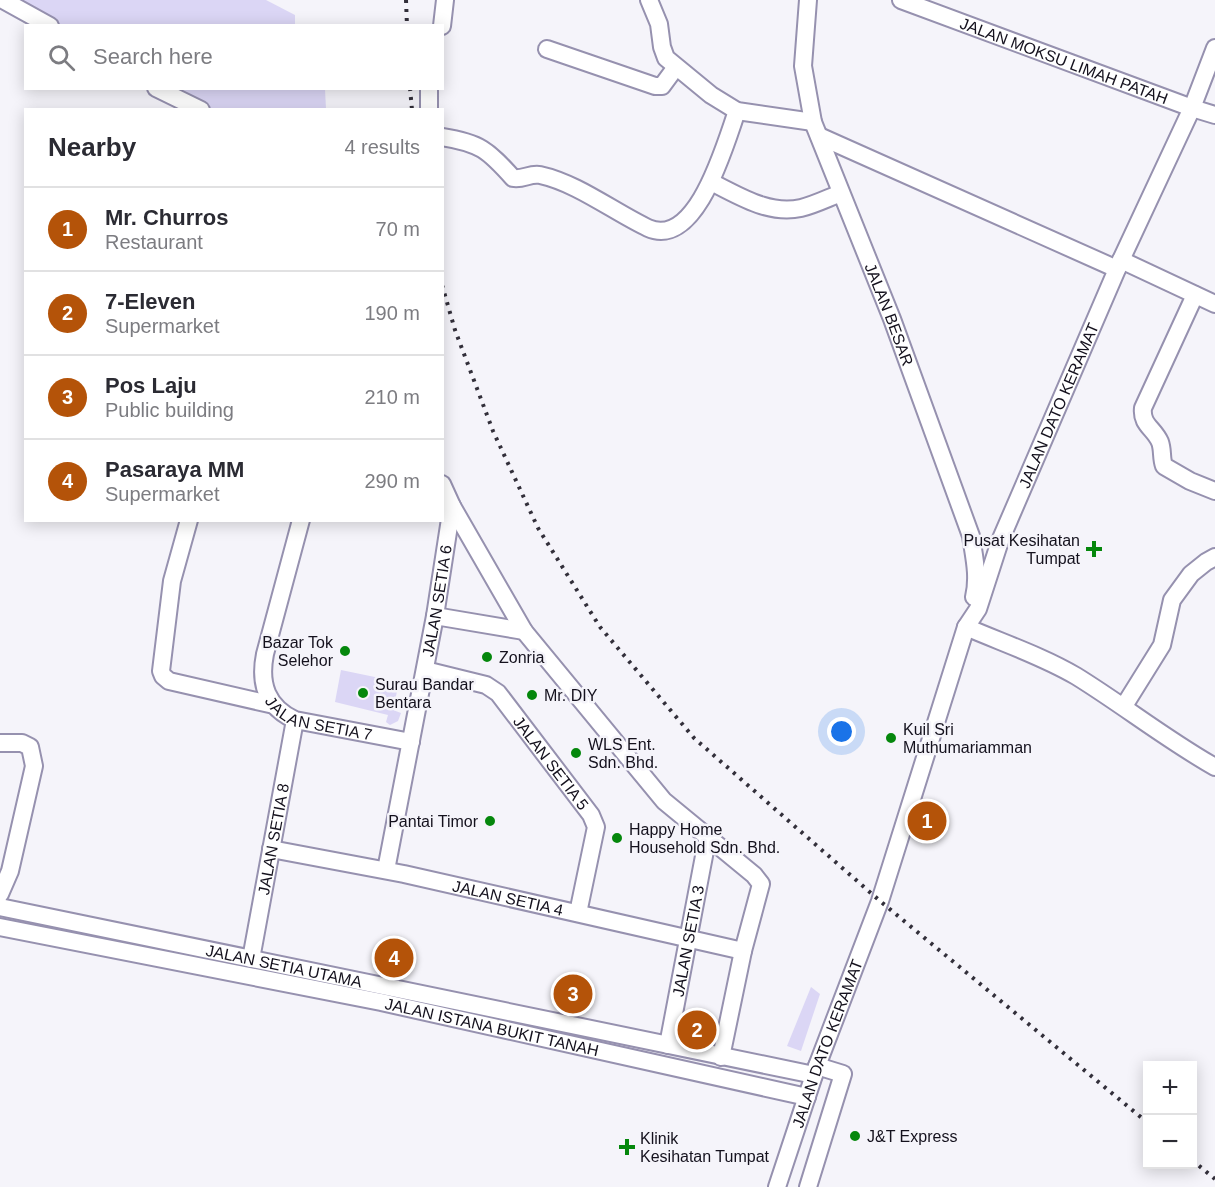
<!DOCTYPE html>
<meta charset="utf-8">
<style>
body{margin:0;font-family:Arial,sans-serif;background:#f2f2f3;color:#2b2b33}
.controls{position:absolute;right:18px;bottom:18px;display:grid;overflow:hidden;border-radius:0px;box-shadow:0 3px 15px #0003}
.controls button{width:54px;height:54px;display:grid;place-items:center;padding:0;border:0;border-bottom:2px solid #e1e1e2;background:#fff;color:#2b2b33;font:30px sans-serif}
.you{position:absolute;left:842px;top:732px;width:21px;height:21px;margin:-15px;border:4px solid #fff;border-radius:50%;background:#1a73e8;box-shadow:0 0 0 9px #1a73e833}
.badge{display:grid;place-items:center;width:39px;height:39px;border-radius:50%;background:#b45309;color:#fff;font-size:20px;font-weight:700}
.pin{position:absolute;translate:-50% -50%;border:3px solid #fff;box-shadow:0 2px 6px #0006}
.list{margin:0;padding:0;list-style:none}
h2{display:flex;justify-content:space-between;align-items:center;height:78px;margin:0;padding:0 24px;font-size:26px}
h2 small{font-size:20px;font-weight:400;color:#7c7c81}
.list li{display:grid;grid-template-columns:39px 1fr auto;gap:18px;align-items:center;box-sizing:border-box;height:84px;padding:0 24px;border-top:2px solid #e1e1e2}
.list b{display:block;font-size:22px;white-space:nowrap}
.list p{margin:0;font-size:20px;white-space:nowrap;color:#7c7c81}
.list em{font-size:20px;font-style:normal;color:#7c7c81}
.icon{flex:none;width:33px;height:33px;fill:none;stroke:currentColor;stroke-width:2;stroke-linecap:round;stroke-linejoin:round}
.map{position:relative;flex:none;width:1215px;height:1187px;overflow:hidden}
.search{position:absolute;background:#fff;box-shadow:0 3px 15px #0003;left:24px;top:24px;width:420px;height:66px;display:flex;align-items:center;gap:15px;box-sizing:border-box;padding:0 21px;border-radius:0px;color:#7c7c81;font-size:22px}
.panel{position:absolute;background:#fff;box-shadow:0 3px 15px #0003;left:24px;top:108px;width:420px;height:414px;border-radius:0px}
.map>svg:first-child{display:block}
.green{fill:#dbd6f5}
.lines{fill:none;stroke-linecap:round;stroke-linejoin:round}
.minor-casing{stroke:#9691af;stroke-width:20}
.minor{stroke:#fff;stroke-width:16}
.rail{stroke:#322f3a;stroke-width:4;stroke-dasharray:3 6;stroke-linecap:butt}
.poi-dot{fill:#05870c;stroke:#f5f4fa;stroke-width:2}
.labels{text-anchor:middle;dominant-baseline:central;stroke-width:5;stroke-linejoin:round;paint-order:stroke}
.street-label{font-size:16px;fill:#14111d;stroke:#f5f4fa}
.poi-label{font-size:16px;fill:#14111d;stroke:#f5f4fa;text-anchor:start}
</style>
<div class="map">
<svg width="1215" height="1187" viewBox="0 0 1215 1187">
<rect width="100%" height="100%" fill="#f5f4fa"/>
<g class="green">
<polygon points="10,0 266,0 295,15 295,25 57,25"/>
<polygon points="164,89 325,89 326,109 210,109"/>
<polygon points="341,670 399,682 393,710 401,713 398,721 390,725 386,722 388,715 335,702"/>
<polygon points="811,987 820,994 801,1051 787,1046"/>
</g>
<g class="lines">
<defs>
<g id="minor">
<polyline points="3,0 50,26"/>
<polyline points="649,0 659,24 662,47 666,58 711,95 737,111 813,122"/>
<path id="s1" d="M808,0L803,66L813,122L892,319L971,536C974,557 979,576 974,597"/>
<path id="s2" d="M901,0L1192,108L1215,115"/>
<polyline points="442,26 445,0"/>
<polyline points="547,49 655,86 662,86 676,67"/>
<polyline points="156,88 201,110"/>
<polyline points="429,110 429,88"/>
<polyline points="819,136 1117,269"/>
<path d="M442,137C480,143 488,150 513,178C523,180 530,173 540,175C577,183 614,212 648,228C697,250 726,141 737,111"/>
<path d="M711,182C740,196 768,215 801,208C814,205 828,198 841,193"/>
<polyline points="1121,260 1215,304"/>
<path d="M1195,295L1143,408C1141,425 1154,428 1160,442C1163,450 1161,458 1164,466L1190,481L1215,491"/>
<polyline points="442,484 452,506 524,631 664,801 754,875 761,884 743,951 721,1057"/>
<polyline points="189,520 172,581 161,671 163,676 169,681 274,705"/>
<path id="s3" d="M301,520L265,654C259,684 267,707 295,720L411,742"/>
<polyline points="435,616 524,631"/>
<path d="M966,627C1003,643 1042,656 1076,676C1123,705 1167,740 1215,767"/>
<path id="s4" d="M425,670L486,685L498,693L591,815L596,827L578,913"/>
<polyline points="1124,706 1162,645 1172,600 1191,574 1206,562 1215,557"/>
<polyline points="0,743 22,743 30,747 34,766 10,871 0,894"/>
<path id="s5" d="M271,849L404,874L743,951"/>
<path id="s6" d="M386,870L435,616L452,506"/>
<path id="s7" d="M0,907L814,1075"/>
<path id="s8" d="M0,927L381,1002L807,1097"/>
<path id="s9" d="M251,959L295,720"/>
<path id="s10" d="M668,1045L708,835"/>
<path id="s11" d="M777,1187L817,1066L880,901L966,627L978,609L1000,541L1121,260L1192,108L1215,48"/>
<polyline points="808,1187 843,1074 817,1066"/>
</g>
</defs>
<use href="#minor" class="minor-casing"/>
<use href="#minor" class="minor"/>
<g class="rail">
<polyline points="406,0 407,26"/>
<polyline points="410,88 412,110"/>
<polyline points="442,285 455,330 493,431 538,528 600,627 694,738 880,901 1148,1123"/>
<polyline points="1192,1160 1215,1179"/>
</g>
</g>
<g class="poi-dot">
<path d="M1091 540h6v6h6v6h-6v6h-6v-6h-6v-6h6z"/>
<circle cx="345" cy="651" r="6"/>
<circle cx="487" cy="657" r="6"/>
<circle cx="363" cy="693" r="6"/>
<circle cx="532" cy="695" r="6"/>
<circle cx="891" cy="738" r="6"/>
<circle cx="576" cy="753" r="6"/>
<circle cx="490" cy="821" r="6"/>
<circle cx="617" cy="838" r="6"/>
<circle cx="855" cy="1136" r="6"/>
<path d="M624 1138h6v6h6v6h-6v6h-6v-6h-6v-6h6z"/>
</g>
<g class="labels">
<g class="street-label">
<text stroke="none"><textPath href="#s2" startOffset="174">JALAN MOKSU LIMAH PATAH</textPath></text>
<text stroke="none"><textPath href="#s1" startOffset="330">JALAN BESAR</textPath></text>
<text stroke="none"><textPath href="#s11" startOffset="832">JALAN DATO KERAMAT</textPath></text>
<text stroke="none"><textPath href="#s6" startOffset="274">JALAN SETIA 6</textPath></text>
<text stroke="none"><textPath href="#s3" startOffset="240">JALAN SETIA 7</textPath></text>
<text stroke="none"><textPath href="#s4" startOffset="165">JALAN SETIA 5</textPath></text>
<text stroke="none"><textPath href="#s9" startOffset="122">JALAN SETIA 8</textPath></text>
<text stroke="none"><textPath href="#s5" startOffset="242">JALAN SETIA 4</textPath></text>
<text stroke="none"><textPath href="#s10" startOffset="106">JALAN SETIA 3</textPath></text>
<text stroke="none"><textPath href="#s7" startOffset="290">JALAN SETIA UTAMA</textPath></text>
<text stroke="none"><textPath href="#s8" startOffset="502">JALAN ISTANA BUKIT TANAH</textPath></text>
<text stroke="none"><textPath href="#s11" startOffset="152">JALAN DATO KERAMAT</textPath></text>
</g>
<g class="poi-label">
<text x="1080" y="540" text-anchor="end">Pusat Kesihatan<tspan x="1080" dy="18">Tumpat</tspan></text>
<text x="333" y="642" text-anchor="end">Bazar Tok<tspan x="333" dy="18">Selehor</tspan></text>
<text x="499" y="657">Zonria</text>
<text x="375" y="684">Surau Bandar<tspan x="375" dy="18">Bentara</tspan></text>
<text x="544" y="695">Mr. DIY</text>
<text x="903" y="729">Kuil Sri<tspan x="903" dy="18">Muthumariamman</tspan></text>
<text x="588" y="744">WLS Ent.<tspan x="588" dy="18">Sdn. Bhd.</tspan></text>
<text x="478" y="821" text-anchor="end">Pantai Timor</text>
<text x="629" y="829">Happy Home<tspan x="629" dy="18">Household Sdn. Bhd.</tspan></text>
<text x="867" y="1136">J&amp;T Express</text>
<text x="640" y="1138">Klinik<tspan x="640" dy="18">Kesihatan Tumpat</tspan></text>
</g>
</g>
</svg>
<div class="controls">
<button>+</button>
<button>−</button>
</div>
<div class="you"></div>
<div class="pin badge" style="left:927px;top:821px">1</div>
<div class="pin badge" style="left:697px;top:1030px">2</div>
<div class="pin badge" style="left:573px;top:994px">3</div>
<div class="pin badge" style="left:394px;top:958px">4</div>
<div class="search"><svg class="icon" aria-label="search" viewBox="0 0 24 24"><circle cx="10" cy="10" r="6"/><path d="M15 15l6 6"/></svg>Search here</div>
<section class="panel">
<h2>Nearby<small>4 results</small></h2>
<ul class="list">
<li><span class="badge">1</span><div><b>Mr. Churros</b><p>Restaurant</p></div><em>70 m</em></li>
<li><span class="badge">2</span><div><b>7-Eleven</b><p>Supermarket</p></div><em>190 m</em></li>
<li><span class="badge">3</span><div><b>Pos Laju</b><p>Public building</p></div><em>210 m</em></li>
<li><span class="badge">4</span><div><b>Pasaraya MM</b><p>Supermarket</p></div><em>290 m</em></li>
</ul>
</section>
</div>
